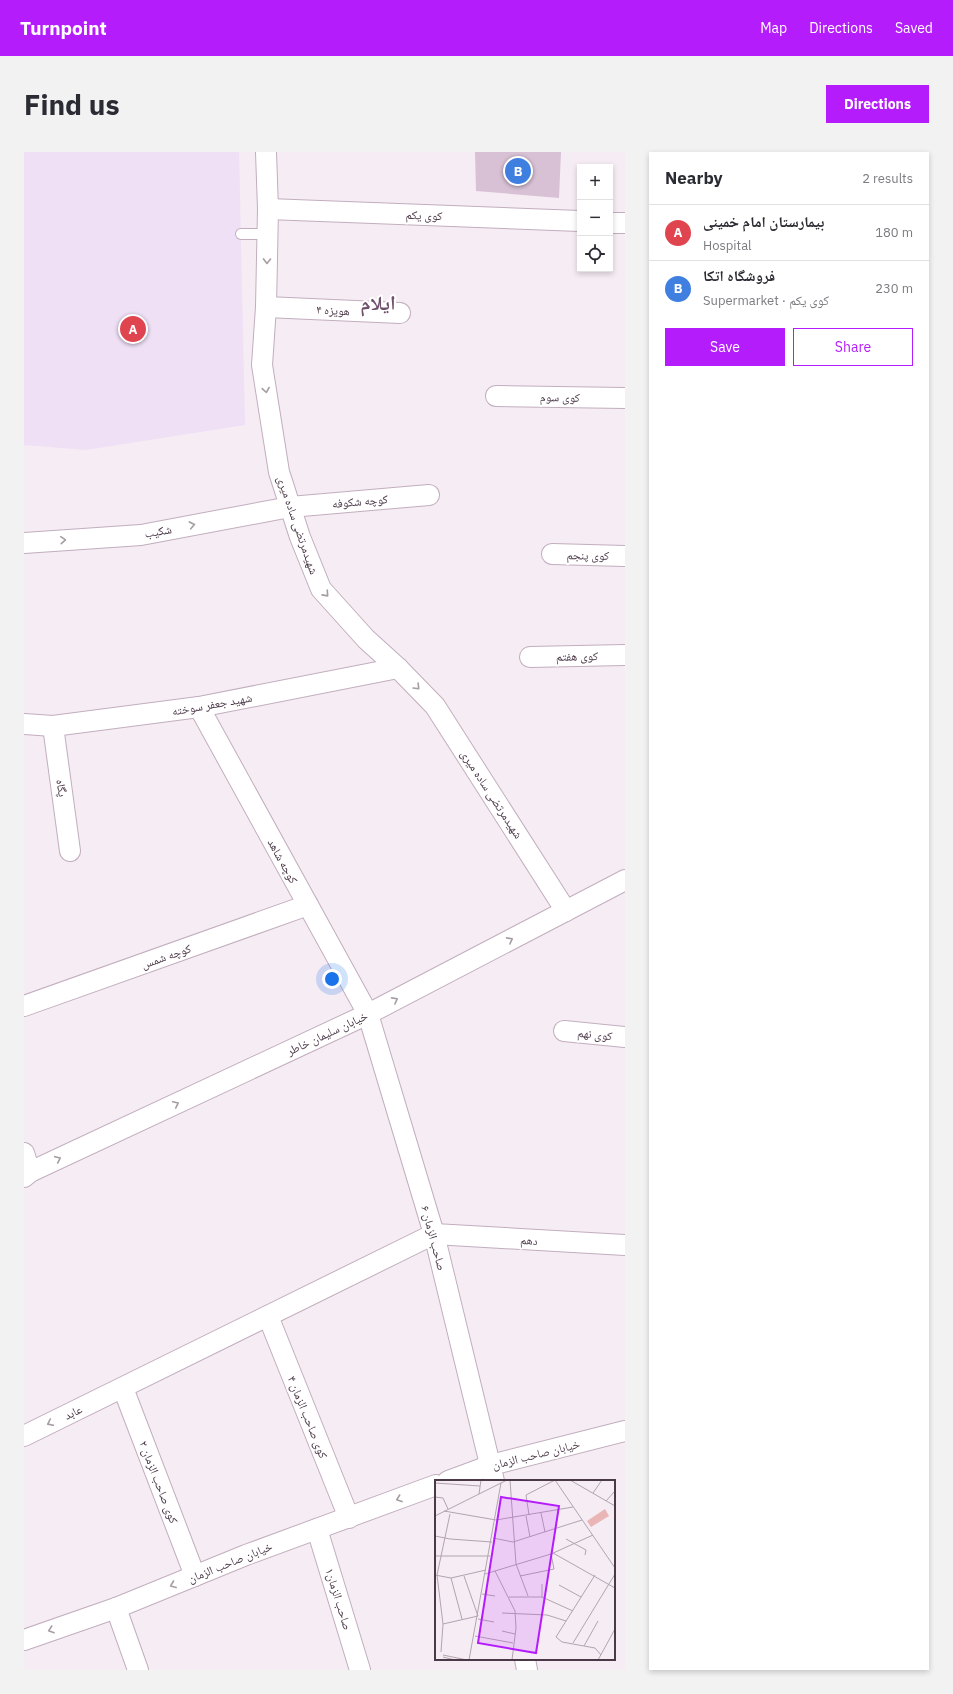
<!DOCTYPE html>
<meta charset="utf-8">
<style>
body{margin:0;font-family:"IBM Plex Sans","Noto Naskh Arabic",sans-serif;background:#f2f2f3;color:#2b2b33}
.controls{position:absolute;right:12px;top:12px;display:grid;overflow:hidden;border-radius:0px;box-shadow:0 2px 6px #0003}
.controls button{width:36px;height:36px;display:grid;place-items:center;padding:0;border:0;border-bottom:1px solid #e1e1e2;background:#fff;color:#2b2b33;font:20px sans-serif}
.you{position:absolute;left:308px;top:827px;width:14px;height:14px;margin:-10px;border:3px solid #fff;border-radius:50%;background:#1a73e8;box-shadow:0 0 0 6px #1a73e833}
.badge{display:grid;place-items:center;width:26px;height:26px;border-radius:50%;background:#b51cfc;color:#fff;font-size:13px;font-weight:700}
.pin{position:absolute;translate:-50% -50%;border:2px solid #fff;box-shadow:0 1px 4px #0006}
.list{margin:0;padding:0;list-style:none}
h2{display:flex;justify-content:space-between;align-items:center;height:52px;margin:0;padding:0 16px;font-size:17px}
h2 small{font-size:13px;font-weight:400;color:#7c7c81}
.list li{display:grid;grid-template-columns:26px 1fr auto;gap:12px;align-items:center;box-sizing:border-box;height:56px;padding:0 16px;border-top:1px solid #e1e1e2}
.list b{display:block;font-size:15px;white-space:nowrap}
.list p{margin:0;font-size:13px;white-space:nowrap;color:#7c7c81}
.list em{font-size:13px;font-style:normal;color:#7c7c81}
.actions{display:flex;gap:8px;padding:12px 16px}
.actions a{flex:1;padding:9px 0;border:1px solid #b51cfc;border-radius:0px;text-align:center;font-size:14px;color:#b51cfc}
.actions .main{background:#b51cfc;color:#fff}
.icon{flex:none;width:22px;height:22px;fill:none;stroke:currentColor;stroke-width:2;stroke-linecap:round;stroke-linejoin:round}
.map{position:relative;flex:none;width:601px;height:1518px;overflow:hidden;border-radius:0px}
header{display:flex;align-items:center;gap:24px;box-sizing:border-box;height:56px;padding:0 20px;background:#b51cfc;color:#fff}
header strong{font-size:19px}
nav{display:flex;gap:22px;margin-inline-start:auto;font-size:14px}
.intro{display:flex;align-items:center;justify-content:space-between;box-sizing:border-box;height:96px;padding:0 24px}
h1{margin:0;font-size:28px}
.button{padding:10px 18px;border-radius:0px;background:#b51cfc;color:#fff;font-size:14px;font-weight:700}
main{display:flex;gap:24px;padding:0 24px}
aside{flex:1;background:#fff;border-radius:0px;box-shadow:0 2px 6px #0003}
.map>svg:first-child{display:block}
.medical{fill:#efe0f6}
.building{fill:#d8c1d5}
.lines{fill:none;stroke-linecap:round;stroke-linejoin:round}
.service-casing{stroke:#c2aebe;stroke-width:12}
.minor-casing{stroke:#c2aebe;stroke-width:22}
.service{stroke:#fff;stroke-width:10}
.minor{stroke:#fff;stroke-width:20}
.oneway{stroke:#a59ca4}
.labels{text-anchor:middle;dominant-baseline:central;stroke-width:4;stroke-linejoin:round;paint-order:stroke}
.street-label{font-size:12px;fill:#4b3948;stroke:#fff}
.town-label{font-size:20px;font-weight:bold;fill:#6e506a;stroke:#fff}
.inset-road{fill:none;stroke:#b2a4af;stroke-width:1}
.view{fill:#b51cfc;fill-opacity:0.15;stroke:#b51cfc;stroke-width:2}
.inset-edge{fill:none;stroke:#4b3948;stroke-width:2}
</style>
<header>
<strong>Turnpoint</strong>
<nav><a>Map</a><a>Directions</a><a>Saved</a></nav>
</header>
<div class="intro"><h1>Find us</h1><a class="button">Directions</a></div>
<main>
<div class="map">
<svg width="601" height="1518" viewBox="0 0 601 1518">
<rect width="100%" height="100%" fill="#f6ecf4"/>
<polygon class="medical" points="0,0 215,0 221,273 62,298 0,293"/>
<polygon class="building" points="451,0 537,0 535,46 452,39"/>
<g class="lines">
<defs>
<polyline id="service" points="217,82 244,82"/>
<g id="minor">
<polyline points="242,0 244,57 242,155 238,213 255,320 276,385 297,437 342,487 374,516 411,554 542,759"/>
<polyline points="244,57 556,69"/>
<polyline points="586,71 601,71"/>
<polyline points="242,155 376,161"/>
<polyline points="472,244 601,246"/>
<polyline points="0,391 117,383 266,355 405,343"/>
<polyline points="528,402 601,404"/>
<polyline points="506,505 601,503"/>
<polyline points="175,555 344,862 410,1082 470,1329"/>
<polyline points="0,572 29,574 175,555 374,516"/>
<polyline points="29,574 46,699"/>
<polyline points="0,854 284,753"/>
<polyline points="540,879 601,885"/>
<polyline points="0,1001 6,1020"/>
<polyline points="0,1025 6,1020 344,862 601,728"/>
<polyline points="244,1164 325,1366"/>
<polyline points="99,1236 171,1424"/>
<polyline points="0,1284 410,1082 601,1093"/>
<polyline points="424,1329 467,1313 601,1279"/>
<polyline points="293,1377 336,1518"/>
<polyline points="92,1456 114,1518"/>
<polyline points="0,1488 92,1456 222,1403 412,1333"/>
<polyline points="501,1507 503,1518"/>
</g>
</defs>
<use href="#service" class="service-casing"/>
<use href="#minor" class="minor-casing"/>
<use href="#service" class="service"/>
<use href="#minor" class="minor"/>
</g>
<defs><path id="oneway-chevron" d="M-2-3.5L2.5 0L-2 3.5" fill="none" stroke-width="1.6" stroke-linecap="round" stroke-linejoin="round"/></defs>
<g class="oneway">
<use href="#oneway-chevron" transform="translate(243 109) rotate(91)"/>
<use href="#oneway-chevron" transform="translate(242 238) rotate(81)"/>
<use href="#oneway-chevron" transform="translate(168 373) rotate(-11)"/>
<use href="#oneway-chevron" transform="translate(39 388) rotate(-4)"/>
<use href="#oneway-chevron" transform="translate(302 442) rotate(48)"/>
<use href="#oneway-chevron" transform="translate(393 535) rotate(46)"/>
<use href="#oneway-chevron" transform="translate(486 788) rotate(-28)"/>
<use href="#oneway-chevron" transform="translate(371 848) rotate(-28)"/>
<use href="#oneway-chevron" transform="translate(152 952) rotate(-25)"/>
<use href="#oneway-chevron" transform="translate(34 1007) rotate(-25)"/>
<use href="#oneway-chevron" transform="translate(26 1271) rotate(154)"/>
<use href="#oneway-chevron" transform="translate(375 1347) rotate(160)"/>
<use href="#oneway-chevron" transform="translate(149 1433) rotate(158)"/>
<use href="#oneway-chevron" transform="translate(27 1478) rotate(161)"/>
</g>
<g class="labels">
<g class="street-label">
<text transform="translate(400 63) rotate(2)">کوی یکم</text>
<text transform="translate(309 158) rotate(3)">هویزه ۴</text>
<text transform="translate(536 245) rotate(1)">کوی سوم</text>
<text transform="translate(336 349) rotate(-5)">کوچه شکوفه</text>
<text transform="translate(274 373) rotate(71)">شهیدمرتضی ساده میری</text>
<text transform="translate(134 379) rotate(-10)">شکیب</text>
<text transform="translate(564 403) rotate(1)">کوی پنجم</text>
<text transform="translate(553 504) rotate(-1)">کوی هفتم</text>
<text transform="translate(188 552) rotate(-10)">شهید جعفر سوخته</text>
<text transform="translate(38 636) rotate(82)">پگاه</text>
<text transform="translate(468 642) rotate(57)">شهیدمرتضی ساده میری</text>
<text transform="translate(259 709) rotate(61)">کوچه شاهد</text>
<text transform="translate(142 804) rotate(-19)">کوچه شمس</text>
<text transform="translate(303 881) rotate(-25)">خیابان سلیمان خاطر</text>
<text transform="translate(571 882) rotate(6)">کوی نهم</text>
<text transform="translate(410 1086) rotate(75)">صاحب الزمان ۶</text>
<text transform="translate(505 1088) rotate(3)">دهم</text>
<text transform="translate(49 1260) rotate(-26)">عابد</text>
<text transform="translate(284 1265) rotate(68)">کوی صاحب الزمان ۴</text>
<text transform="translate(512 1302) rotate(-14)">خیابان صاحب الزمان</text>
<text transform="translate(135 1330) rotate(69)">کوی صاحب الزمان ۲</text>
<text transform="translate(206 1410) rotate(-22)">خیابان صاحب الزمان</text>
<text transform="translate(315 1447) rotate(73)">صاحب الزمان۱</text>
</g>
<g class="town-label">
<text x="354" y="150">ایلام</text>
</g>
</g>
<g transform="translate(411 1328)">
<rect width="180" height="180" fill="#f6ecf4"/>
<path d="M170,29L174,36L156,47L152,41Z" fill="#eab5b6"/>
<path class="inset-road" d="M75,0L81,84L93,116M120,0L180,88M135,0L180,26M0,3L45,6M158,13L167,0M44,14L46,0M0,17L8,18L13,29M171,21L180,11M9,31L61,40L138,27M106,33L110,52M94,35L91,15L120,0M0,36L72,0M91,36L95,57M0,56L15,59L57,62M58,58L78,62L147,40M131,59L151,70L150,75M118,73L180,108M0,76H55M60,91L80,131L81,148L77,180M50,94L116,74L158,55M0,95L16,98L51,90M160,95L121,157L127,162L160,168L166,175M85,96L119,89L116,74M16,98L27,139M124,105L146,117M47,114L60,116M74,117H107L138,131M107,117V104M67,133L112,135L131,141M43,139L59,142M8,144L43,136L29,96M67,151L80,154M40,156L78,163M138,163L180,94M149,166L163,141M6,172L8,144L2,95L15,34M8,175L32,180M8,177L20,180M34,180L66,3M163,180L180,149"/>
<path class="view" d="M66,17L124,26L101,173L43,163Z"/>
<rect width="180" height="180" class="inset-edge"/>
</g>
</svg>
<div class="controls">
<button>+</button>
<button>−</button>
<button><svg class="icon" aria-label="locate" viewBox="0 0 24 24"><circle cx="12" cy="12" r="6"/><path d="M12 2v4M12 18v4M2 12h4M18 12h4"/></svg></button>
</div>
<div class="you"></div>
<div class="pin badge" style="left:109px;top:177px;background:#e0444e">A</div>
<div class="pin badge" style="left:494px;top:19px;background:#3f7fe0">B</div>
</div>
<aside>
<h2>Nearby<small>2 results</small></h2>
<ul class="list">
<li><span class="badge" style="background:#e0444e">A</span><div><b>بیمارستان امام خمینی</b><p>Hospital</p></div><em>180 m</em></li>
<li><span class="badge" style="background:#3f7fe0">B</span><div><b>فروشگاه اتکا</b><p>Supermarket · کوی یکم</p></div><em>230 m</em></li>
</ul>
<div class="actions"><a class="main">Save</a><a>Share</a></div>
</aside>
</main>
